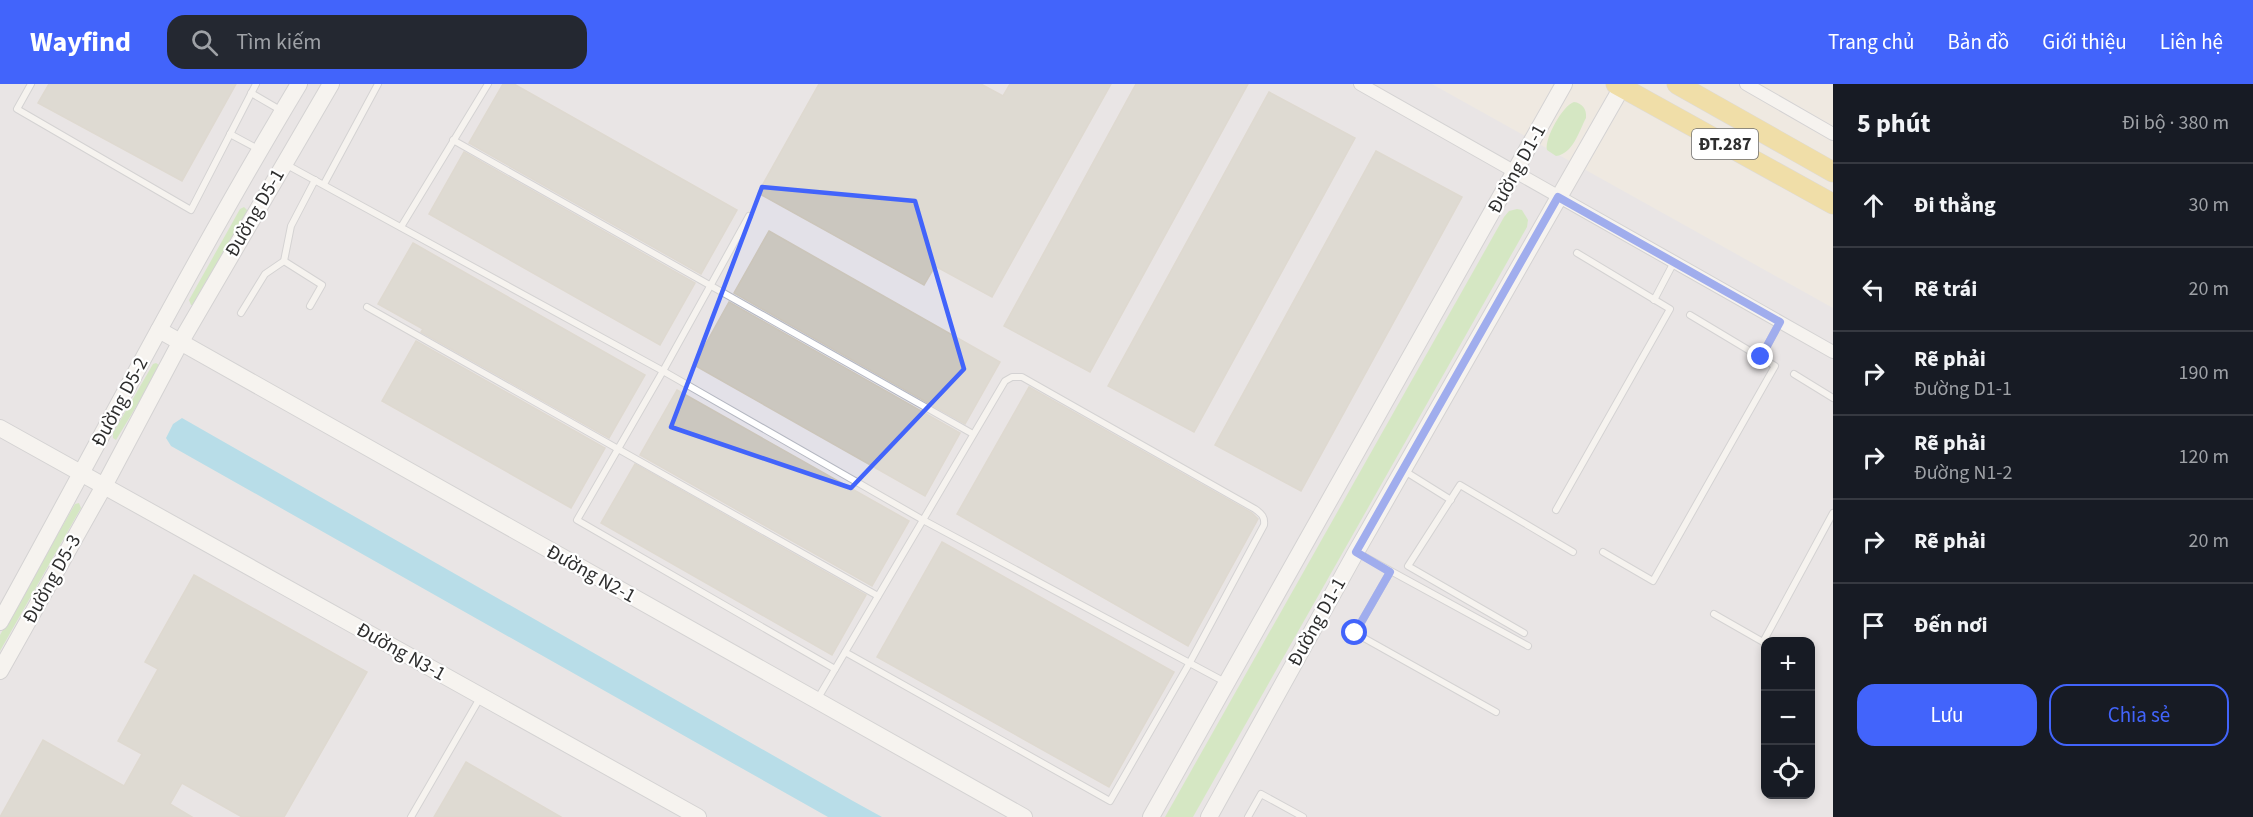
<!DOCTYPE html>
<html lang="vi">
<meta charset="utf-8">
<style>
body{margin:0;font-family:"Source Sans 3",sans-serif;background:#242831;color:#f1f3f6}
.controls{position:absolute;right:18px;bottom:18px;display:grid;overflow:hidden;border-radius:12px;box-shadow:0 3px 9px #0003}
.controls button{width:54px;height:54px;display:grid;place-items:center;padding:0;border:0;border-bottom:2px solid #363941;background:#171b24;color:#f1f3f6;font:30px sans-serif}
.stop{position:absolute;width:18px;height:18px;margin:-14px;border:4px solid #4264fb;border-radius:50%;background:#fff}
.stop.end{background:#4264fb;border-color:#fff;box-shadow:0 2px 6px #0008}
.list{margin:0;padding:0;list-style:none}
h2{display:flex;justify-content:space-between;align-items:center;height:78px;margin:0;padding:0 24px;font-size:26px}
h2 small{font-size:20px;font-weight:400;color:#9ea1a6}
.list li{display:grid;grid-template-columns:39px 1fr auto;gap:18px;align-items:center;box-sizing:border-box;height:84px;padding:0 24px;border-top:2px solid #363941}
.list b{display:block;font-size:22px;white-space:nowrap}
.list p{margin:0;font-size:20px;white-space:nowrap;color:#9ea1a6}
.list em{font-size:20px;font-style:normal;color:#9ea1a6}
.actions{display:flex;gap:12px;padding:18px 24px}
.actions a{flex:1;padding:14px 0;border:2px solid #4264fb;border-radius:18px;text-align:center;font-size:21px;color:#4264fb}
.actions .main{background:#4264fb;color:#fff}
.icon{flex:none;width:33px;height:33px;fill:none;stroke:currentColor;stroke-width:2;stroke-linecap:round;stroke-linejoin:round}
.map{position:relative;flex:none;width:1833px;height:733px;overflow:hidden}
header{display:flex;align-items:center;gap:36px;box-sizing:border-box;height:84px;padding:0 30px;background:#4264fb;color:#fff}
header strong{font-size:28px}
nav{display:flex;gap:33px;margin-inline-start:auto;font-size:21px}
.search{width:420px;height:54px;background:#242831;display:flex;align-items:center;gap:15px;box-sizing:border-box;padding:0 21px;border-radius:18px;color:#9ea1a6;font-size:22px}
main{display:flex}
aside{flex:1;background:#171b24}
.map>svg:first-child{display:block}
.industrial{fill:#e3e1e8;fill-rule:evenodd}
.green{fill:#b6e59e}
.water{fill:#75cff0}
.building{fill:#cbc7bf;stroke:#cbc5ba;stroke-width:1.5}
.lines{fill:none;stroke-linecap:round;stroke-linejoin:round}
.lane-casing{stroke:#b4b7c1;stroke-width:8}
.street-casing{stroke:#b4b7c1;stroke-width:14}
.secondary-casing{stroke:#b4b7c1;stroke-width:18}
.primary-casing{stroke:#c9c9c9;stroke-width:21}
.lane{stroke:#fff;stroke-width:6}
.street{stroke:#fff;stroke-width:12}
.secondary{stroke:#fff;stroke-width:16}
.primary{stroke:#f2d163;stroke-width:20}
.route{stroke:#4264fb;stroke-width:8}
.marked{fill:none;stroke:#4264fb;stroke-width:4.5;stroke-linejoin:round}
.labels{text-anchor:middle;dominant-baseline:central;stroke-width:4.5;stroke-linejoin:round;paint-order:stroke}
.shield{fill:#fff;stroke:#6d6d6d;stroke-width:1.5}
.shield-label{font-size:18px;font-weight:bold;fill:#2e2e2e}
.street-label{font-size:20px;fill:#2e2e2e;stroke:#fff}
</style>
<header>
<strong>Wayfind</strong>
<div class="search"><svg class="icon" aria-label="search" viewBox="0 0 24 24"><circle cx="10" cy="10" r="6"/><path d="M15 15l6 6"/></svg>Tìm kiếm</div>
<nav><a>Trang chủ</a><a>Bản đồ</a><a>Giới thiệu</a><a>Liên hệ</a></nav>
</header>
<main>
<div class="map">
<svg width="1833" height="733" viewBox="0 0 1833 733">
<rect width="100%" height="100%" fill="#efe9e1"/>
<path class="industrial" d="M0,0H1432L1833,224V733H0ZM1766,558H1810V710H1766Z"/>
<g class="green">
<path d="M1574,18C1582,19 1587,25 1586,34C1579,47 1573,70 1556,72L1547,66C1544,55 1563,21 1574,18Z"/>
<polygon points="244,123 248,127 194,221 191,221 189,216 240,125"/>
<polygon points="1517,125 1522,126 1528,136 1527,143 1193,733 1165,733 1504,133 1509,127"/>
<polygon points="156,279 159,281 159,285 116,356 113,354 113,349 153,280"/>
<polygon points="79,419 81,424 0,567 0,551 75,420"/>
</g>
<polygon class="water" points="182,334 853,717 882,733 828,733 171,362 166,354 173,340"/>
<g class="building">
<polygon points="49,0 236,0 182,97 38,19"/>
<polygon points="503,0 514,0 737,126 701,190 469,59"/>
<polygon points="819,0 981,0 1003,12 1010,0 1111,0 992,213 935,182 924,201 758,109"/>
<polygon points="1136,0 1248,0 1090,288 1004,242"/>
<polygon points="1269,8 1355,54 1194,348 1108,302"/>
<polygon points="1376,67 1462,113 1301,407 1215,361"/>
<polygon points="464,68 695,199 660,261 429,130"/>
<polygon points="769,147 1000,278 965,340 734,209"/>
<polygon points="413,159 645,291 609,354 421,248 423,245 378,220"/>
<polygon points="729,218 960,349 925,412 694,281"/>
<polygon points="416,257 603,363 605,364 571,424 382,317"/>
<polygon points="1029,303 1252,429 1258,435 1188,562 957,430"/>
<polygon points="677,306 909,437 872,502 640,371"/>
<polygon points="635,380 866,511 832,571 601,439"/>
<polygon points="942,458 1174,588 1109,703 877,573"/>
<polygon points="194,491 367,588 284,733 242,733 182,699 170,720 192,733 0,733 43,656 124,702 142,670 118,657 158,585 145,578"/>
<polygon points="466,678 561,733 434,733"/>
</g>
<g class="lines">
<defs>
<g id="lane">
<polyline points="31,0 17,25 191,126 256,0"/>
<polyline points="251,9 282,27"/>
<polyline points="230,50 258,65"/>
<polyline points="453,56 973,350"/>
<polyline points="287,81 663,287 923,436 1225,598"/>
<polyline points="324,100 378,0"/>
<polyline points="749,132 663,287 577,436 835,585"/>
<polyline points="401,143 488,0"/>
<polyline points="284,177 322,201 310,222"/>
<polyline points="1654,216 1674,178"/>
<polyline points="367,223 878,512"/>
<polyline points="241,229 265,190 284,177 291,142 315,96"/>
<polyline points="1761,273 1780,238"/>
<polyline points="1794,290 1833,314"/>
<polyline points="1403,386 1451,416"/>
<polyline points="1556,426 1670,225 1577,169"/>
<polyline points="1356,468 1528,562"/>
<polyline points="1603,468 1653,497 1775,282 1690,231"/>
<polyline points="1390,488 1355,549 1496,628"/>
<polyline points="1714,530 1763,558 1833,429"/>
<polyline points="1524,549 1408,482 1460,401 1573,468"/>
<path d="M818,614L1005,297L1012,293H1022L1255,425C1262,430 1265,433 1264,441L1189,580L1110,717L845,568"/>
<polyline points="411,733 480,614"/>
<polyline points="1248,733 1261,710 1303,733"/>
</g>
<g id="street">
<polyline points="1360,0 1833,268"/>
<polyline points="1746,0 1833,50"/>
</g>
<g id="secondary">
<polyline points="159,246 1024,733"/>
<polyline points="0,344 698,733"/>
<path d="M0,538C99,359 193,176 299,0"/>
<polyline points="0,587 104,402 180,259 331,0"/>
<polyline points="1151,733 1564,0"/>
<polyline points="1209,733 1356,468 1622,3 1621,0"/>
</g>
<g id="primary">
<polyline points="1616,0 1833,120"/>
<polyline points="1677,0 1833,88"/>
</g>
</defs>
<use href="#lane" class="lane-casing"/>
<use href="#street" class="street-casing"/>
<use href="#secondary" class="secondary-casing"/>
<use href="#primary" class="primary-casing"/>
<use href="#lane" class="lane"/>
<use href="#street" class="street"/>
<use href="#secondary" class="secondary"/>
<use href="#primary" class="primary"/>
</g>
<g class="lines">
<polyline class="route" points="1355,549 1390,488 1356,468 1558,113 1780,238 1761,273"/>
</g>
<path d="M0 0H1833V733H0ZM762,103L915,117L964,285L851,404L671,343Z" fill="#efe9e1" fill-opacity=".55" fill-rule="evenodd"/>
<path class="marked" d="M762,103L915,117L964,285L851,404L671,343Z"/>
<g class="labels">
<rect class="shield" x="1692" y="45" width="66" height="30" rx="4.5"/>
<g class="shield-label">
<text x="1725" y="60">ĐT.287</text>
</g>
<g class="street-label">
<text transform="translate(1517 85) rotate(-61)">Đường D1-1</text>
<text transform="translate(255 129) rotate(-60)">Đường D5-1</text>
<text transform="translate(120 318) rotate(-62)">Đường D5-2</text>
<text transform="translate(591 490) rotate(29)">Đường N2-1</text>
<text transform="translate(52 495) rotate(-61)">Đường D5-3</text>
<text transform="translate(1317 538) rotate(-61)">Đường D1-1</text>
<text transform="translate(401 568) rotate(29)">Đường N3-1</text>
</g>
</g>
</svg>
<div class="controls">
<button>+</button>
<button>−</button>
<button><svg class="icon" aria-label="locate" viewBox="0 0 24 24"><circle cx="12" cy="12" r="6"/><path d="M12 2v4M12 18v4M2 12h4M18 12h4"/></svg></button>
</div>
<div class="stop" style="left:1355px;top:549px"></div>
<div class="stop end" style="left:1761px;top:273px"></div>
</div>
<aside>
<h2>5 phút<small>Đi bộ · 380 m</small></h2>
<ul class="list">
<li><svg class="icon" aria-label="ahead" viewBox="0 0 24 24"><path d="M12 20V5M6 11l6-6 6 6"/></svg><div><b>Đi thẳng</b></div><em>30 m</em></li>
<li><svg class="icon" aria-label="left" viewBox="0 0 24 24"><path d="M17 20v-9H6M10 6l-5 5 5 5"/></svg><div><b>Rẽ trái</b></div><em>20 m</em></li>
<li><svg class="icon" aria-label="right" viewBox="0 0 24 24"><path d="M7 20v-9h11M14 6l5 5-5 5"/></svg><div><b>Rẽ phải</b><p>Đường D1-1</p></div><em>190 m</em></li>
<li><svg class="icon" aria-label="right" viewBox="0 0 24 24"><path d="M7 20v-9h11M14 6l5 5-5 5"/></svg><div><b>Rẽ phải</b><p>Đường N1-2</p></div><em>120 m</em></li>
<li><svg class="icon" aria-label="right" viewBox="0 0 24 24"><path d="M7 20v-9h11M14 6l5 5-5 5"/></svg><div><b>Rẽ phải</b></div><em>20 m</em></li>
<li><svg class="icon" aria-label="arrive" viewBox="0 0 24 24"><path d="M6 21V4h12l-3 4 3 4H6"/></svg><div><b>Đến nơi</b></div></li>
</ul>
<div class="actions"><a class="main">Lưu</a><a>Chia sẻ</a></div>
</aside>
</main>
